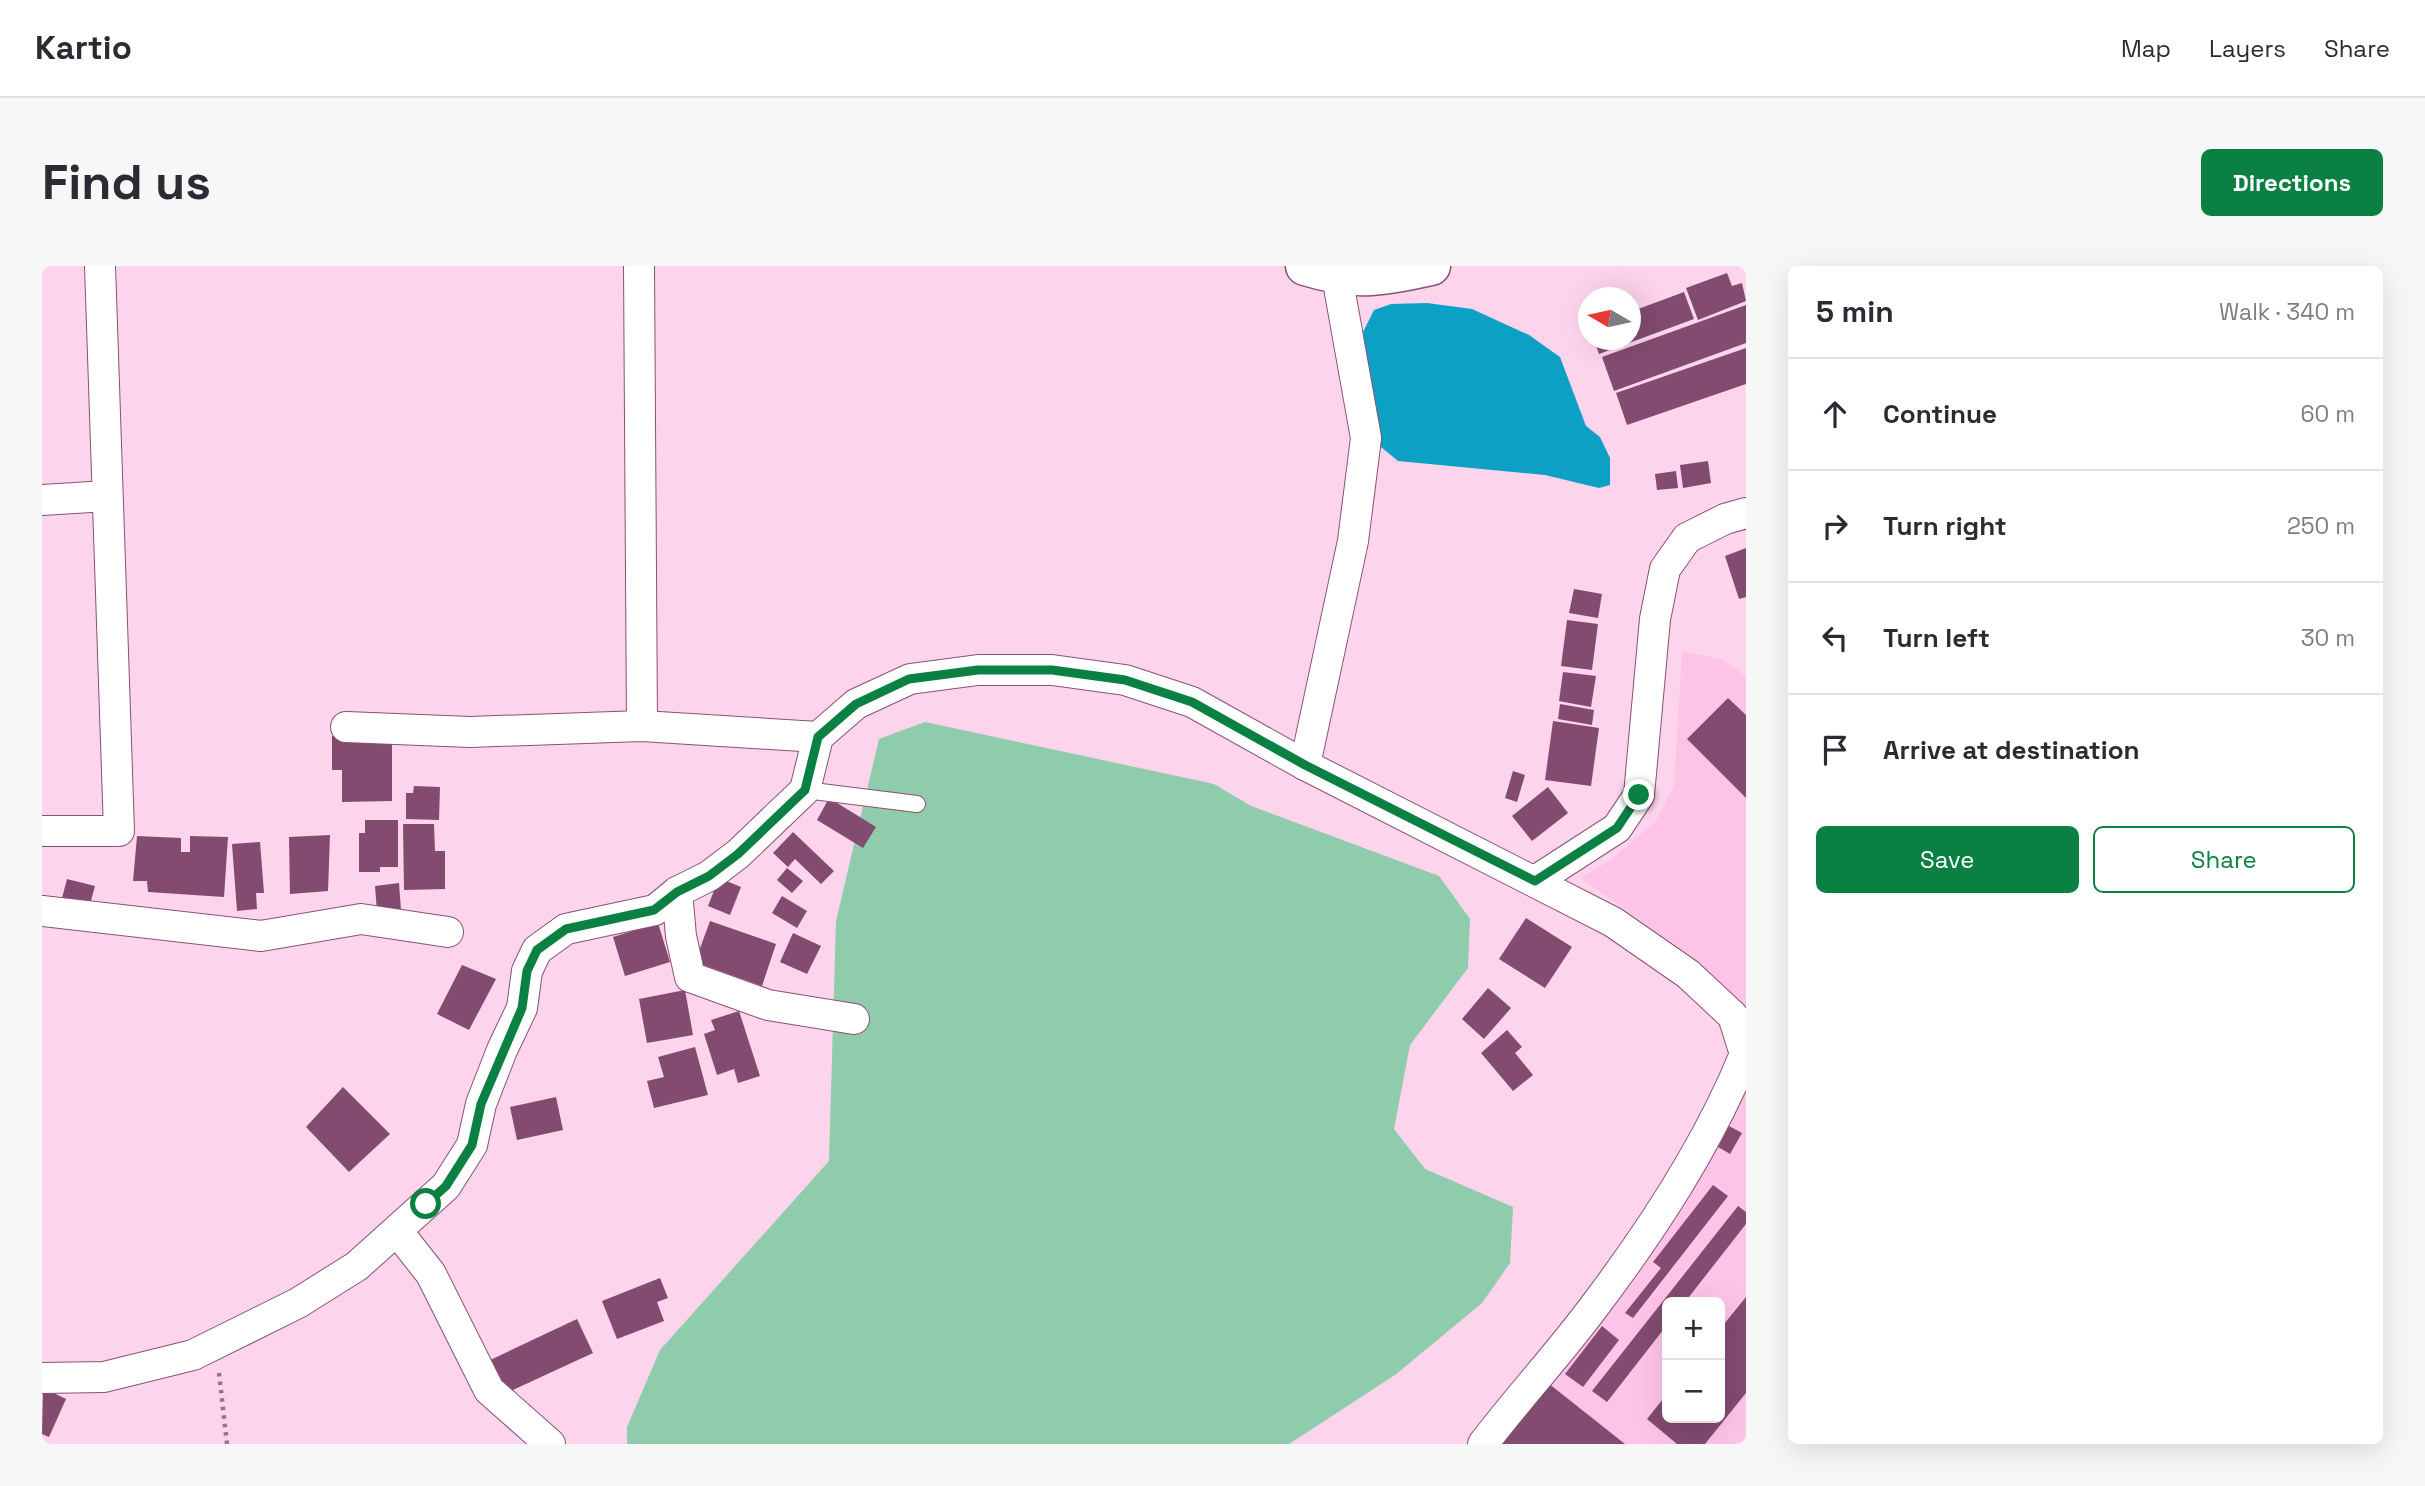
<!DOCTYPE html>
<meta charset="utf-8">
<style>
body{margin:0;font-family:"Space Grotesk",sans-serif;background:#f7f7f7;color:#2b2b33}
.controls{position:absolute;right:21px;bottom:21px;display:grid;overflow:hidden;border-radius:10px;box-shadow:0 7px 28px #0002}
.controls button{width:63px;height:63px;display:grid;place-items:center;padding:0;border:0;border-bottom:2px solid #e1e1e2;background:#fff;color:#2b2b33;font:35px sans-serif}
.compass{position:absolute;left:1536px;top:21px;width:63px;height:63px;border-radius:50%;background:#fff;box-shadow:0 7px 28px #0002;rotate:279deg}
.stop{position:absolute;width:21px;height:21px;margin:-16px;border:5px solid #0b8043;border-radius:50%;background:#fff}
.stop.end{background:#0b8043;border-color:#fff;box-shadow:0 2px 7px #0008}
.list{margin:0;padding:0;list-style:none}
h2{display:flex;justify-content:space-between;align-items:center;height:91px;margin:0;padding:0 28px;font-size:30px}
h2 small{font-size:23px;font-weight:400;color:#7c7c81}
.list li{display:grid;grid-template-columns:46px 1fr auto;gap:21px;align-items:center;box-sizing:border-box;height:112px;padding:0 28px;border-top:2px solid #e1e1e2}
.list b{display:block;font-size:26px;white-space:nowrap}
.list em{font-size:23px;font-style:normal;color:#7c7c81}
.actions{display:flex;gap:14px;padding:21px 28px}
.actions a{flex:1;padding:16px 0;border:2px solid #0b8043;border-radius:10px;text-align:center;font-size:24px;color:#0b8043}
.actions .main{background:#0b8043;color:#fff}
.icon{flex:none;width:38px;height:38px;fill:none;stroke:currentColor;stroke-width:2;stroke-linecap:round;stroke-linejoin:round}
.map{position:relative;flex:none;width:1704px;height:1178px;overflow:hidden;border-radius:10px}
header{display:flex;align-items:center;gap:42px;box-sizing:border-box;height:98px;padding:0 35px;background:#fff;border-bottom:2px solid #e1e1e2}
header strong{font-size:33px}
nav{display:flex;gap:38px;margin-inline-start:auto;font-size:24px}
.intro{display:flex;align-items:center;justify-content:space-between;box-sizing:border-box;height:168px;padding:0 42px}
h1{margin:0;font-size:49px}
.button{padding:18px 32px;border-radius:10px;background:#0b8043;color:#fff;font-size:24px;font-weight:700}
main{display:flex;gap:42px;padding:0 42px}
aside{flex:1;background:#fff;border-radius:10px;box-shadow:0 7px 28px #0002}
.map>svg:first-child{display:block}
.built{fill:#fec4e8;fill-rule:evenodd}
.green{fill:#8eccab}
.water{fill:#0ca1c4}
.building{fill:#834b70}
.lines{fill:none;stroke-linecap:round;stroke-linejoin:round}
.lane-casing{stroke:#8a5176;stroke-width:18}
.street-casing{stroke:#8a5176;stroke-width:32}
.secondary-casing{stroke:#8a5176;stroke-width:41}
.path{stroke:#937488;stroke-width:4.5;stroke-dasharray:3.5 5;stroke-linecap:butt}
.lane{stroke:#fff;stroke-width:16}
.street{stroke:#fff;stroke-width:30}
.secondary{stroke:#fff;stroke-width:38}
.route{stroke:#0b8043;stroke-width:9}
</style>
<header>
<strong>Kartio</strong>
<nav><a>Map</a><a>Layers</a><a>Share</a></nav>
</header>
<div class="intro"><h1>Find us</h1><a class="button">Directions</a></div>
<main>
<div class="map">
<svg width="1704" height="1178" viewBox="0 0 1704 1178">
<rect width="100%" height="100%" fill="#fcd4ec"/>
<path class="built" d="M1640,385L1679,393L1704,410V1178H1436L1518,1085L1694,805L1679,725L1654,694L1539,612L1568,594L1613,556L1632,520ZM1625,1036H1678V1152H1625Z"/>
<polygon class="green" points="883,456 1172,518 1209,540 1397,610 1428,653 1426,702 1368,779 1352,863 1383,903 1471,941 1468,997 1440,1037 1353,1109 1247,1178 585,1178 585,1161 618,1084 787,895 794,655 837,473"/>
<polygon class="water" points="1385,37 1430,43 1487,69 1518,91 1544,160 1558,171 1568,192 1568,219 1557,222 1503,209 1356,195 1339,181 1321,66 1332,44 1349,38"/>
<g class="building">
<polygon points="1685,7 1690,20 1700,17 1704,35 1656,54 1644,22"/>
<polygon points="1642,26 1652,53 1557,88 1552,74 1588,74 1588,46"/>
<polygon points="1704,39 1704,77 1572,125 1560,91"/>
<polygon points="1704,82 1704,118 1585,159 1574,127"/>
<polygon points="1666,195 1669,217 1641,222 1638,199"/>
<polygon points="1634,205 1636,222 1615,224 1613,208"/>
<polygon points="1704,282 1704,331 1697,333 1683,290"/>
<polygon points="1532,323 1560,328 1556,352 1527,347"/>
<polygon points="1525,354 1556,358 1550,404 1519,400"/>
<polygon points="1521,406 1554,410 1549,441 1517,435"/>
<polygon points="1686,432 1704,449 1704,532 1645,473"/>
<polygon points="1518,438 1552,444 1550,459 1516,453"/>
<polygon points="1511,455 1557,462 1549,520 1503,514"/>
<polygon points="290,470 350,470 350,535 300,536 300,504 290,504"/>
<polygon points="1471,505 1483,509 1475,536 1463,532"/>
<polygon points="372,520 398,521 397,554 364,553 364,527 371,527"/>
<polygon points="1506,521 1526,547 1490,575 1470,550"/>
<polygon points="787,532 834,561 821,582 775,554"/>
<polygon points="323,554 356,554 356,601 338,601 338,606 317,606 317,567 323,567"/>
<polygon points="361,558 392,558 393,585 403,585 403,623 362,624"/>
<polygon points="751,566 792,605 779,618 753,593 746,601 731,587"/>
<polygon points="288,569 286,625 248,628 247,571"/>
<polygon points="95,570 139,572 139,586 148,586 148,570 186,571 182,631 106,626 105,615 91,615"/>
<polygon points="218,576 222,627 214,627 215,643 195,645 190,578"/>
<polygon points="745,602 761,615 750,627 735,614"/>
<polygon points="677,612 699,621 688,649 666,640"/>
<polygon points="25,613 53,620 47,642 19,636"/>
<polygon points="357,617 359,644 335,646 333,620"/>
<polygon points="740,630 765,645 755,662 730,647"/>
<polygon points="1484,652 1530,681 1503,722 1457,693"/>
<polygon points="668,655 734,678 720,720 653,696"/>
<polygon points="616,657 628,696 583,710 571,671"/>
<polygon points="751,667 779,680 765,708 738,696"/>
<polygon points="420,699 454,713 427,764 395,748"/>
<polygon points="1446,722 1469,742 1442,773 1420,753"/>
<polygon points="643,724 651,769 605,777 597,733"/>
<polygon points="697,745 718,810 696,817 692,803 675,809 662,768 673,764 669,754"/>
<polygon points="1465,764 1480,781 1473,787 1491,809 1471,825 1439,787"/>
<polygon points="653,781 666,829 612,842 605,815 622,811 616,791"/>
<polygon points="301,821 348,868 307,906 264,861"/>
<polygon points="514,831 521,864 475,874 468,841"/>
<polygon points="1687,860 1700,867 1688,888 1676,881"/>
<polygon points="1671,919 1686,930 1591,1052 1583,1047 1619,1002 1611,996"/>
<polygon points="1696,940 1704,946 1704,958 1643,1036 1625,1036 1625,1059 1565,1136 1550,1125"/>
<polygon points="618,1012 626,1032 615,1036 622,1055 575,1073 560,1035"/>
<polygon points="1704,1031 1704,1127 1663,1178 1635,1178 1605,1153 1625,1128 1625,1152 1678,1152 1678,1063"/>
<polygon points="535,1053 551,1087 460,1129 444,1096"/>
<polygon points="1560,1060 1577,1074 1541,1121 1523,1108"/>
<polygon points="1506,1117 1583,1178 1458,1178"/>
<polygon points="1,1122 24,1133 7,1171 0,1168"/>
</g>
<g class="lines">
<defs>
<polyline id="lane" points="763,524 875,538"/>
<g id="street">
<polyline points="597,0 600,460"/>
<polyline points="0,234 65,230"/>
<polyline points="304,461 428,466 600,460 776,471"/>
<polyline points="1263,499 1311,275 1324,172 1295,10"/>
<polyline points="0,565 77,565 58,0"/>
<polyline points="1493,615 1575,562 1597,529 1613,353 1623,303 1645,272 1683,253 1704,247"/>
<polyline points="635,626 639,670 648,711 726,739 812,753"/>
<polyline points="0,645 219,670 319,653 406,666"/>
<polyline points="356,966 389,1008 447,1124 508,1178"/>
<path d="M0,1112L62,1111L151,1089L256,1037L315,1000L404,920L430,879L439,838L460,784L480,742L485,705L495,684L524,663L613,644L635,626L667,610L696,588L763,524L776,471L814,438L868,413L936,404H1010L1083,414L1150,436L1263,499L1571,656L1646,708L1691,750L1703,788C1666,879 1611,963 1551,1042C1516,1089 1476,1132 1441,1178"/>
</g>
<path id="secondary" d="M1263,0C1315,16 1337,11 1389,0"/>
</defs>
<use href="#lane" class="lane-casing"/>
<use href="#street" class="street-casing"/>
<use href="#secondary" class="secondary-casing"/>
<polyline class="path" points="177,1107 185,1178"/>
<use href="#lane" class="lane"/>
<use href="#street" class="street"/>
<use href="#secondary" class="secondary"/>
</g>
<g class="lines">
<polyline class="route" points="384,938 404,920 430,879 439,838 480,742 485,705 495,684 524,663 612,644 635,626 667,610 696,588 763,524 776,471 814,438 867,413 936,404 1010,404 1083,414 1150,436 1263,499 1493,615 1575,562 1597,529"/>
</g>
</svg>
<div class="controls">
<button>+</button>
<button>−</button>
</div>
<svg class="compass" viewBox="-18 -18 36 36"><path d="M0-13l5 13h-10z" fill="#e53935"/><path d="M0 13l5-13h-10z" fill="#7c7c81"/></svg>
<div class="stop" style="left:384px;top:938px"></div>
<div class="stop end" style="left:1597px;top:529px"></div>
</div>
<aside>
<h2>5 min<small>Walk · 340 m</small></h2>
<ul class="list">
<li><svg class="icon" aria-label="ahead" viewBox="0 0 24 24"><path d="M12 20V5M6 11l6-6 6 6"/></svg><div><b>Continue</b></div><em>60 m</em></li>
<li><svg class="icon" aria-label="right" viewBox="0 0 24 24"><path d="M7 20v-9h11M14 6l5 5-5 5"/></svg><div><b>Turn right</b></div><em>250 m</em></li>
<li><svg class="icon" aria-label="left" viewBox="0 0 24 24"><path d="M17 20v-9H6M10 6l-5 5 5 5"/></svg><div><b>Turn left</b></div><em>30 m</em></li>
<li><svg class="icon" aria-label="arrive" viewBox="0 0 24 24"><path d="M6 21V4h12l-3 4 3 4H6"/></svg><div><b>Arrive at destination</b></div></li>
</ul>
<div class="actions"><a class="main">Save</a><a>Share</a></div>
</aside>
</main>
